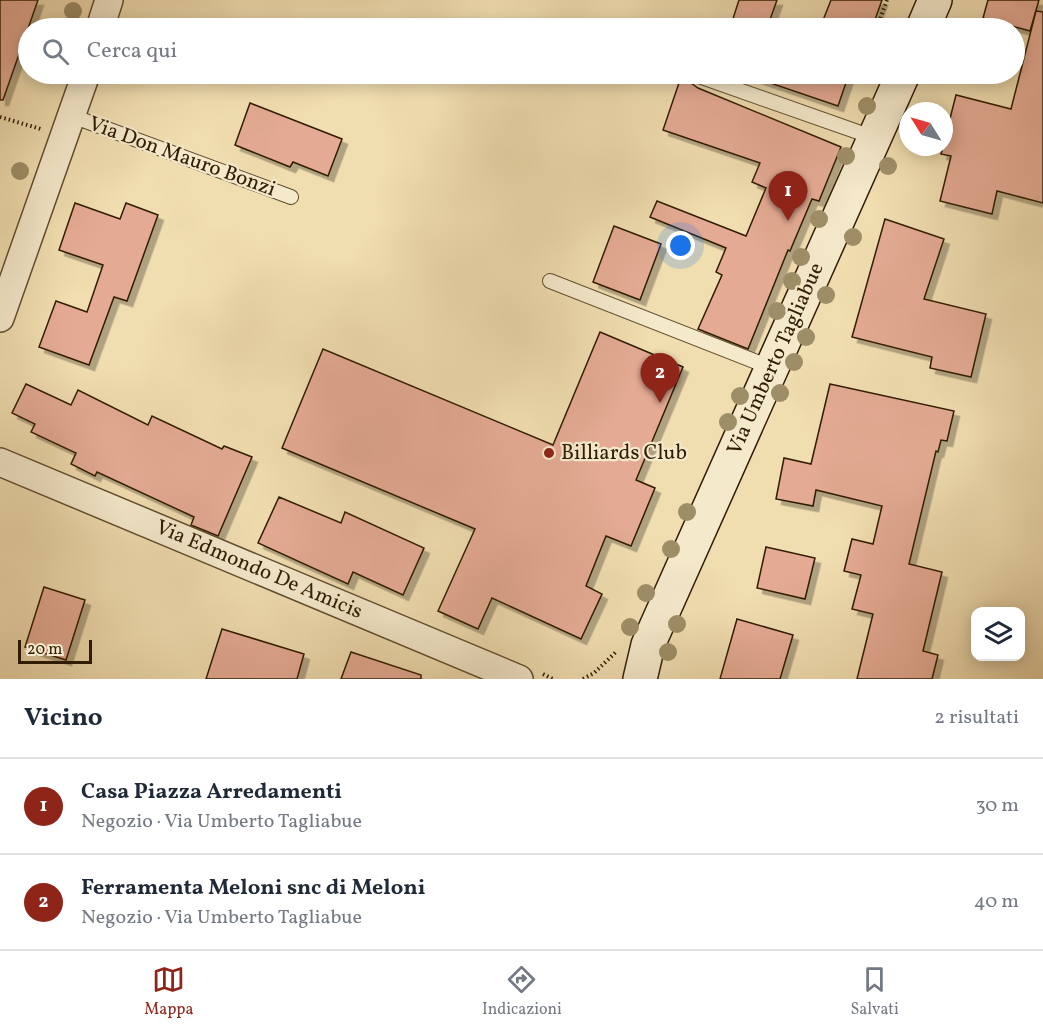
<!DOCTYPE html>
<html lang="it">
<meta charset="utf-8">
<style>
body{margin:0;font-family:Vollkorn,serif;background:#f2f2f3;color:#1f2937}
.controls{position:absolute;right:18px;bottom:18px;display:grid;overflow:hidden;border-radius:12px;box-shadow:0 3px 15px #0003}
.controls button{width:54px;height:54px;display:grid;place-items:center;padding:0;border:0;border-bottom:2px solid #e0e1e3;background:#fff;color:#1f2937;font:30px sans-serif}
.compass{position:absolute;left:899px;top:102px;width:54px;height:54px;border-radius:50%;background:#fff;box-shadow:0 3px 15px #0003;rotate:307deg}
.scale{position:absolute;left:18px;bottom:15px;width:74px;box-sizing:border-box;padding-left:6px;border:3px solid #311d03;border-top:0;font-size:16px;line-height:21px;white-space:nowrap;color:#311d03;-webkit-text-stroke:4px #f5e9cc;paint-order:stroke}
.you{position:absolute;left:681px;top:246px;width:21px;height:21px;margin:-15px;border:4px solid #fff;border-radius:50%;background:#1a73e8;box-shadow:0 0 0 9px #1a73e833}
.badge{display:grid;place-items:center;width:39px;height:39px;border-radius:50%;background:#8f2418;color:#fff;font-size:20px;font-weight:700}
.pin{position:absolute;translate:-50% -50px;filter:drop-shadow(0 2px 3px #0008)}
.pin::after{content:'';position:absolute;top:32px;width:21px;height:18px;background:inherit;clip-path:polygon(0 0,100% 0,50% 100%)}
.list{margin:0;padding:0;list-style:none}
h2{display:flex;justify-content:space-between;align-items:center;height:78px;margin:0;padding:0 24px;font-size:26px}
h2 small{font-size:20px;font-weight:400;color:#747a83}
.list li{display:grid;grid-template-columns:39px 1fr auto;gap:18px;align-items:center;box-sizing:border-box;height:96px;padding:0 24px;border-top:2px solid #e0e1e3}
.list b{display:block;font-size:22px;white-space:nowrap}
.list p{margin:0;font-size:20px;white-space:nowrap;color:#747a83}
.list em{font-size:20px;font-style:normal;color:#747a83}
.icon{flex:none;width:33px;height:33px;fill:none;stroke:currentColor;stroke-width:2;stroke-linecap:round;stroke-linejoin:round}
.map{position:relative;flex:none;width:1043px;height:679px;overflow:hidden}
.search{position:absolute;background:#fff;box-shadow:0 3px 15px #0003;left:18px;right:18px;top:18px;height:66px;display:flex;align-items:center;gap:15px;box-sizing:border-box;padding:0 21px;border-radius:33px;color:#747a83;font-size:22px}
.sheet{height:270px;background:#fff}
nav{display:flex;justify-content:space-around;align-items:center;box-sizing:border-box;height:84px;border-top:2px solid #e0e1e3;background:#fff;font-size:16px;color:#747a83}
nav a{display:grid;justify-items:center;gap:3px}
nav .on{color:#8f2418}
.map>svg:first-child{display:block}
.building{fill:#e4aa93;stroke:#311d03;stroke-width:1.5;filter:url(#shadow)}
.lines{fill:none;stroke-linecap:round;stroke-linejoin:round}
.lane-casing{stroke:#614d2e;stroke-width:16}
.street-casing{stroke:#614d2e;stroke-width:30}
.secondary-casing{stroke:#311d03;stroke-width:36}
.path{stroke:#311d03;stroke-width:4;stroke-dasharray:1.5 3;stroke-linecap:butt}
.lane{stroke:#f5e9cc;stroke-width:14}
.street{stroke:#f5e9cc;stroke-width:27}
.secondary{stroke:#f5e9cc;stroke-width:33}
.tree{fill:#9e8e67}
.poi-dot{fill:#8f2418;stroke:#f5e9cc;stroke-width:2}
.labels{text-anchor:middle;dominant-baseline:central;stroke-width:4.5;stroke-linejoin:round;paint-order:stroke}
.street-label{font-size:21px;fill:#311d03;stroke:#f5e9cc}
.poi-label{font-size:21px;fill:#311d03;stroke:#f5e9cc;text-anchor:start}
</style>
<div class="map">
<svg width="1043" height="679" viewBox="0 0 1043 679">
<defs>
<filter id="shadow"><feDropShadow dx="5.5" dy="5.5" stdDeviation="0" flood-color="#0004"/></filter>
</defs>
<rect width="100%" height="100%" fill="#f0ddb0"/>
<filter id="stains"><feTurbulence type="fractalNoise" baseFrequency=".00333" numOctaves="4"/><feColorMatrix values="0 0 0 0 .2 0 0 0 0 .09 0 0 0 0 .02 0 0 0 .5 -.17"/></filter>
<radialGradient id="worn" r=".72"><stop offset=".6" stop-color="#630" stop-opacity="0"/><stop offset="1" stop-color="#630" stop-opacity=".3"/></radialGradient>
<g class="building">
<polygon points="0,0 38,0 3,100 0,100"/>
<polygon points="739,0 777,0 767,28 730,28"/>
<polygon points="831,0 882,0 872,28 820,28"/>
<polygon points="988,0 1039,0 1030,31 983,18"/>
<polygon points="1036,11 1043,12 1043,203 997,191 992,214 940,201 951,156 941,154 956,95 1011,109"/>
<polygon points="682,74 687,80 698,88 841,147 819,201 812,199 790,251 788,250 748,349 698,329 722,275 716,272 726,248 650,217 657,201 746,236 766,188 752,182 760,163 663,130"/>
<polygon points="754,74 849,74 838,106 753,77"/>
<polygon points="250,103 342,139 328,176 293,162 290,167 235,145"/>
<polygon points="75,203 120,219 126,203 158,215 127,301 114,297 89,365 39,347 56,301 87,312 103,265 59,250"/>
<polygon points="885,219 944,239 924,299 986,314 971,377 930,368 932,357 852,337"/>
<polygon points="614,226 661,244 640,300 593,282"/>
<polygon points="600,332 683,367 636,480 655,488 631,546 606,536 586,586 602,594 581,639 492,598 478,629 438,611 475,529 282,448 323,349 553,445"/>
<polygon points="26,384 71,405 78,390 148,425 152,416 222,449 224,446 252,457 218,536 191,525 194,517 97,472 95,476 71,464 76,453 31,432 35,424 12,413"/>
<polygon points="830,384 954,411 947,441 941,440 938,452 936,451 909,564 942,572 923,651 938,655 932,679 857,679 873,614 852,609 861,575 844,571 852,539 873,544 882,506 816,490 813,506 776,499 784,458 811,464"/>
<polygon points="279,497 341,523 345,512 424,548 403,595 353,572 348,584 258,543"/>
<polygon points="766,547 815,558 805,599 757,588"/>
<polygon points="44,587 85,600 66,660 25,647"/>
<polygon points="737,619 793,635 780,679 720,679"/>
<polygon points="222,629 304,654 297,679 206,679"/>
<polygon points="351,652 421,675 421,679 341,679"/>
</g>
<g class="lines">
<defs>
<g id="lane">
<polyline points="693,74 875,138"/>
<polyline points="72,116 291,197"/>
<polyline points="550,281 772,368"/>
</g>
<g id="street">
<polyline points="100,28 109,0"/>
<polyline points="0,318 86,74"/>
<polyline points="0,462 519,679"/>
</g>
<g id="secondary">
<polyline points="923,28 935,0"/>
<polyline points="640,679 648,645 903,74"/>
</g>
</defs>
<use href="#lane" class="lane-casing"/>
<use href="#street" class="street-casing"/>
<use href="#secondary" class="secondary-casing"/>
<g class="path">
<polyline points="887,0 880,19 897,25"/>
<polyline points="0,117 41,129"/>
<polyline points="543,674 553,679"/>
<polyline points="583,679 594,673 617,651"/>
</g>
<use href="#lane" class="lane"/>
<use href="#street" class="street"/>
<use href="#secondary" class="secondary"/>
</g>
<g class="tree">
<circle cx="73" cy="11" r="9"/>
<circle cx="867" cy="106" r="9"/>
<circle cx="846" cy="156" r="9"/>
<circle cx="888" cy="166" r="9"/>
<circle cx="20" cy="171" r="9"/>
<circle cx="819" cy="219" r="9"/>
<circle cx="853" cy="237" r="9"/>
<circle cx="801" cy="257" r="9"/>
<circle cx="792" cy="281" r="9"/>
<circle cx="826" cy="295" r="9"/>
<circle cx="777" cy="311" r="9"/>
<circle cx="806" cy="337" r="9"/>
<circle cx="794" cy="362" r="9"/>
<circle cx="780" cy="393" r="9"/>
<circle cx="740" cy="396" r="9"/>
<circle cx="728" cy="422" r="9"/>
<circle cx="687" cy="512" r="9"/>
<circle cx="671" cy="549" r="9"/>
<circle cx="646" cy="593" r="9"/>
<circle cx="677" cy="624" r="9"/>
<circle cx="630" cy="627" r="9"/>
<circle cx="668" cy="652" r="9"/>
</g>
<circle class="poi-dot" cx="549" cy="453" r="6"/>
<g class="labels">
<g class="street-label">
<text transform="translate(182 157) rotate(20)">Via Don Mauro Bonzi</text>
<text transform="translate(776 359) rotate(-66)">Via Umberto Tagliabue</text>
<text transform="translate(259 570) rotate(23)">Via Edmondo De Amicis</text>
</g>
<g class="poi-label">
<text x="561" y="453">Billiards Club</text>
</g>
</g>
<rect width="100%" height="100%" filter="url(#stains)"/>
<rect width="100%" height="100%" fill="url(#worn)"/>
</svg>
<div class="controls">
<button><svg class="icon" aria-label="layers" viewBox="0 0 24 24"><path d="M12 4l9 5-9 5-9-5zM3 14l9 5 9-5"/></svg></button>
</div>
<svg class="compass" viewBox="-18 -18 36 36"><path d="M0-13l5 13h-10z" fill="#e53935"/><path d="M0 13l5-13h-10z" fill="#747a83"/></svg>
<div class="scale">20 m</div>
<div class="you"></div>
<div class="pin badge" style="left:788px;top:221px">1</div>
<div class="pin badge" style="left:660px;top:403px">2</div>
<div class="search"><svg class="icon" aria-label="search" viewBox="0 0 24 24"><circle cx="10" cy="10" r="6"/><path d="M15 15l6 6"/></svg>Cerca qui</div>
</div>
<section class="sheet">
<h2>Vicino<small>2 risultati</small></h2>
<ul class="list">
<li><span class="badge">1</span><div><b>Casa Piazza Arredamenti</b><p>Negozio · Via Umberto Tagliabue</p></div><em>30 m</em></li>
<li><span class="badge">2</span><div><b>Ferramenta Meloni snc di Meloni</b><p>Negozio · Via Umberto Tagliabue</p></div><em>40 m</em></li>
</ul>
</section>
<nav>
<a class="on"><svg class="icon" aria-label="map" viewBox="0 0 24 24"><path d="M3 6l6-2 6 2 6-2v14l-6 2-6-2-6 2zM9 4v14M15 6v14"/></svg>Mappa</a>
<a><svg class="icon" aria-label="directions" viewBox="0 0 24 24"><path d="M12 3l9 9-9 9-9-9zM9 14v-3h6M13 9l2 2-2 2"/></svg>Indicazioni</a>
<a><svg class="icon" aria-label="saved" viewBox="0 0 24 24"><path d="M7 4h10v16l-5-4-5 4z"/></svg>Salvati</a>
</nav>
